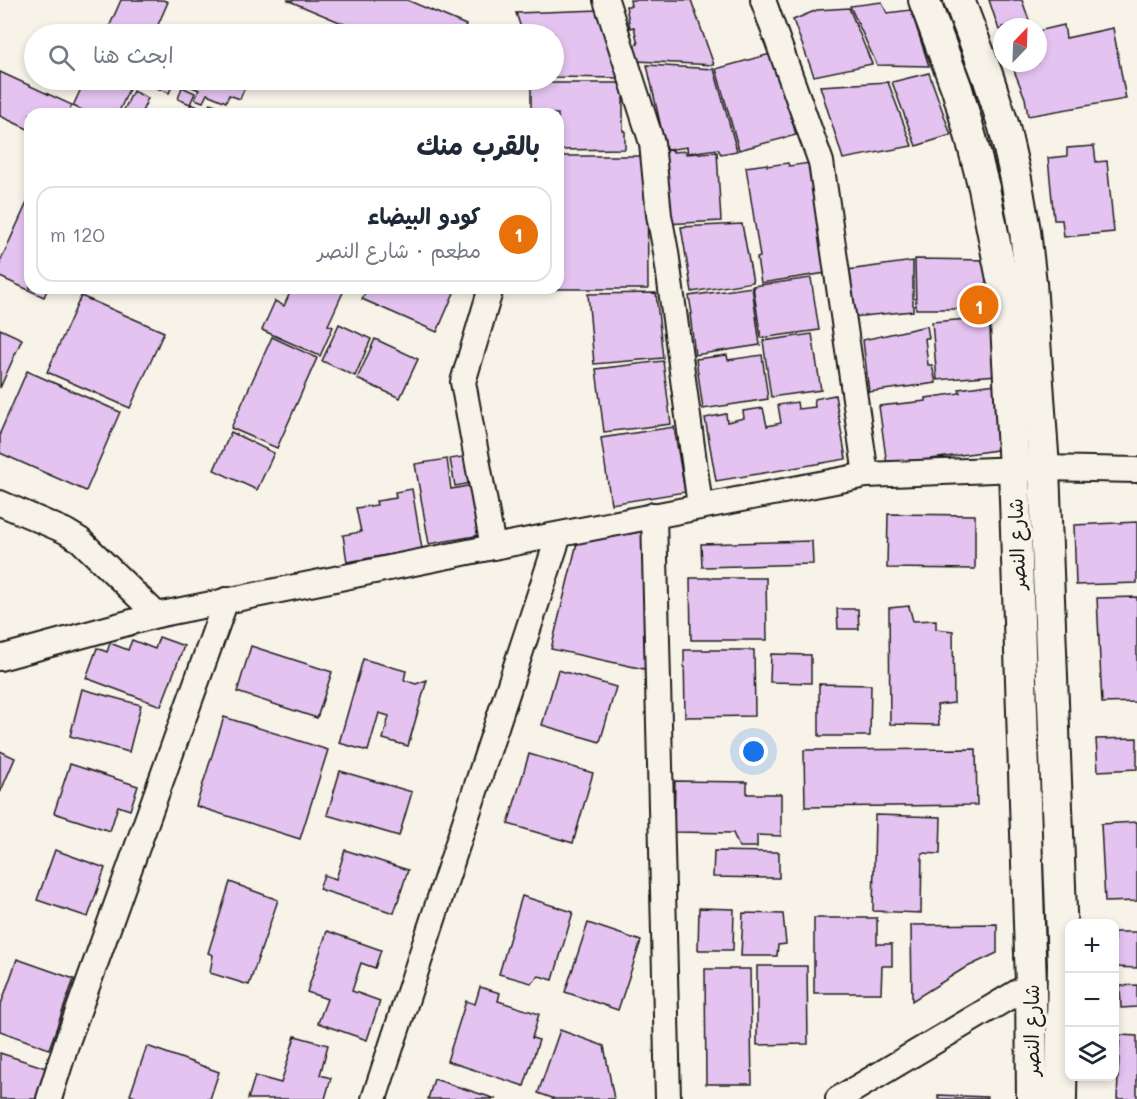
<!DOCTYPE html>
<html lang="ar">
<meta charset="utf-8">
<style>
body{margin:0;font-family:Mali,"Playpen Sans Arabic",sans-serif;background:#f2f2f3;color:#1f2937;direction:rtl}
.controls{position:absolute;right:18px;bottom:18px;display:grid;overflow:hidden;border-radius:12px;box-shadow:0 3px 9px #0003}
.controls button{width:54px;height:54px;display:grid;place-items:center;padding:0;border:0;border-bottom:2px solid #e0e1e3;background:#fff;color:#1f2937;font:30px sans-serif}
.compass{position:absolute;left:993px;top:18px;width:54px;height:54px;border-radius:50%;background:#fff;box-shadow:0 3px 9px #0003;rotate:23deg}
.you{position:absolute;left:754px;top:752px;width:21px;height:21px;margin:-15px;border:4px solid #fff;border-radius:50%;background:#1a73e8;box-shadow:0 0 0 9px #1a73e833}
.badge{display:grid;place-items:center;width:39px;height:39px;border-radius:50%;background:#1c1c1c;color:#fff;font-size:20px;font-weight:700}
.pin{position:absolute;translate:-50% -50%;border:3px solid #fff;box-shadow:0 2px 6px #0006}
.list{margin:0;padding:0;list-style:none}
h2{display:flex;justify-content:space-between;align-items:center;height:78px;margin:0;padding:0 24px;font-size:26px}
h2 small{font-size:20px;font-weight:400;color:#747a83}
.list li{display:grid;grid-template-columns:39px 1fr auto;gap:18px;align-items:center;box-sizing:border-box;height:96px;margin:0 12px 12px;padding:0 12px;border:2px solid #e0e1e3;border-radius:18px}
.list b{display:block;font-size:22px;white-space:nowrap}
.list p{margin:0;font-size:20px;white-space:nowrap;color:#747a83}
.list em{font-size:20px;font-style:normal;color:#747a83}
.icon{flex:none;width:33px;height:33px;fill:none;stroke:currentColor;stroke-width:2;stroke-linecap:round;stroke-linejoin:round}
.map{position:relative;flex:none;width:1137px;height:1099px;overflow:hidden;direction:ltr}
.search{position:absolute;background:#fff;box-shadow:0 3px 9px #0003;left:24px;top:24px;width:540px;height:66px;display:flex;align-items:center;gap:15px;box-sizing:border-box;padding:0 21px;border-radius:33px;color:#747a83;font-size:22px}
.panel{position:absolute;background:#fff;box-shadow:0 3px 9px #0003;left:24px;top:108px;width:540px;height:186px;border-radius:18px;direction:rtl}
.map>svg:first-child{display:block}
.building{fill:#e4c3f0;stroke:#1c1c1c;stroke-width:1.5}
.lines{fill:none;stroke-linecap:round;stroke-linejoin:round}
.minor-casing{stroke:#1c1c1c;stroke-width:28}
.tertiary-casing{stroke:#1c1c1c;stroke-width:34}
.minor{stroke:#f7f3e8;stroke-width:24}
.tertiary{stroke:#f7f3e8;stroke-width:30}
.labels{text-anchor:middle;dominant-baseline:central;stroke-width:6;stroke-linejoin:round;paint-order:stroke}
.street-label{font-size:20px;fill:#1c1c1c;stroke:#f7f3e8}
</style>
<div class="map">
<svg width="1137" height="1099" viewBox="0 0 1137 1099">
<rect width="100%" height="100%" fill="#f7f3e8"/>
<filter id="ink" filterUnits="userSpaceOnUse"><feTurbulence type="fractalNoise" baseFrequency=".0167" numOctaves="2"/><feDisplacementMap in="SourceGraphic" scale="12" xChannelSelector="R" yChannelSelector="G"/><feConvolveMatrix kernelMatrix="1 2 1 2 8 2 1 2 1" color-interpolation-filters="sRGB"/></filter>
<g filter="url(#ink)">
<g class="building">
<polygon points="121,0 163,0 168,2 154,34 106,34"/>
<polygon points="287,0 407,0 466,25 462,34 368,34"/>
<polygon points="630,0 691,0 714,65 637,61 634,45 638,44 634,27 630,28 626,6 631,6"/>
<polygon points="989,0 1022,0 1029,20 1008,27 1002,27 1002,29 999,30"/>
<polygon points="882,2 887,13 911,10 929,66 877,65 850,6"/>
<polygon points="849,8 872,64 814,76 793,20 817,10"/>
<polygon points="600,10 620,78 554,77 554,34 523,34 516,13"/>
<polygon points="1064,25 1066,38 1113,28 1126,99 1028,116 1025,98 1011,63 1038,63 1038,31"/>
<polygon points="159,26 178,34 156,34"/>
<polygon points="774,53 796,135 739,150 716,69"/>
<polygon points="647,65 714,69 737,151 721,154 718,149 688,153 687,147 666,150"/>
<polygon points="0,72 72,105 68,114 30,114 30,130 0,116"/>
<polygon points="929,73 951,135 916,146 892,82"/>
<polygon points="85,80 133,80 118,114 91,114 73,106"/>
<polygon points="137,80 175,80 169,93"/>
<polygon points="187,80 248,80 240,99 229,95 226,102 207,94 203,102 195,99 199,90 185,84"/>
<polygon points="888,82 912,146 843,159 820,86"/>
<polygon points="531,83 625,83 625,98 623,98 623,131 625,131 625,149 558,150 558,114 531,114"/>
<polygon points="182,87 195,93 190,104 178,99"/>
<polygon points="133,91 148,98 141,114 122,114"/>
<polygon points="210,103 228,110 227,114 206,114"/>
<polygon points="191,104 207,111 206,114 187,114"/>
<polygon points="1094,146 1096,162 1107,161 1114,232 1064,237 1062,220 1054,220 1048,158 1067,156 1067,148"/>
<polygon points="673,150 673,152 686,151 686,154 717,152 721,221 665,224 658,151"/>
<polygon points="558,156 647,156 648,289 515,289 516,288 558,288"/>
<polygon points="788,163 789,166 810,163 826,273 761,283 757,258 760,257 746,167 767,164 767,166"/>
<polygon points="30,196 30,288 48,288 44,297 0,277 0,262"/>
<polygon points="742,224 753,282 692,292 681,227"/>
<polygon points="915,259 991,260 994,309 916,309"/>
<polygon points="913,261 913,311 852,317 848,270"/>
<polygon points="811,278 819,330 761,338 753,286"/>
<polygon points="752,287 760,345 695,355 690,314 692,314 689,296"/>
<polygon points="292,288 345,288 328,325 333,327 320,356 262,330 275,301 284,306"/>
<polygon points="367,288 456,288 437,332 362,299"/>
<polygon points="656,293 663,358 594,364 588,294"/>
<polygon points="81,296 164,332 130,408 47,372"/>
<polygon points="992,317 997,375 937,380 932,322"/>
<polygon points="339,324 371,339 355,376 322,361"/>
<polygon points="927,326 929,338 925,338 928,365 932,365 936,383 869,392 863,340"/>
<polygon points="0,329 22,339 0,388"/>
<polygon points="812,334 821,390 771,397 763,341"/>
<polygon points="272,337 317,358 277,448 231,428"/>
<polygon points="375,339 418,359 400,398 357,379"/>
<polygon points="727,355 728,360 762,355 768,399 703,409 696,359"/>
<polygon points="663,361 671,424 604,432 596,369"/>
<polygon points="27,371 120,412 86,491 0,453 0,433"/>
<polygon points="1003,383 1010,433 997,450 887,465 879,406 926,401 926,398 960,393 959,389"/>
<polygon points="835,395 846,459 716,481 705,418 726,414 727,422 744,418 743,411 763,408 767,426 781,423 778,405 797,402 798,409 815,407 814,399"/>
<polygon points="674,427 685,492 611,504 601,438"/>
<polygon points="231,432 274,453 257,490 214,470"/>
<polygon points="468,456 472,483 455,486 450,459"/>
<polygon points="447,459 451,489 473,485 481,535 429,544 415,464"/>
<polygon points="412,489 422,549 347,562 343,535 361,532 356,508 377,505 376,501 396,498 395,492"/>
<polygon points="888,514 975,515 975,569 887,568"/>
<polygon points="1137,522 1137,583 1076,585 1074,525"/>
<polygon points="646,531 653,671 551,649 577,543"/>
<polygon points="812,541 813,564 702,567 701,544"/>
<polygon points="690,578 766,578 767,640 691,640"/>
<polygon points="1137,597 1137,702 1102,703 1097,598"/>
<polygon points="909,606 913,621 936,620 936,629 953,631 954,703 937,705 939,725 890,724 889,608"/>
<polygon points="837,609 858,609 859,629 838,629"/>
<polygon points="159,637 184,646 161,706 86,678 97,648 107,652 110,643 128,650 132,640 155,649"/>
<polygon points="251,646 332,672 317,718 237,692"/>
<polygon points="684,650 754,650 755,716 685,717"/>
<polygon points="771,654 811,655 811,683 770,682"/>
<polygon points="363,659 406,671 404,680 416,684 427,680 408,746 383,739 389,716 379,713 368,751 339,743"/>
<polygon points="558,670 616,687 600,742 542,725"/>
<polygon points="819,684 871,685 870,736 819,736"/>
<polygon points="82,689 141,705 129,752 70,736"/>
<polygon points="224,717 328,750 300,839 196,806"/>
<polygon points="1137,738 1137,769 1098,771 1096,739"/>
<polygon points="976,749 977,805 805,807 804,750"/>
<polygon points="0,751 15,758 0,793"/>
<polygon points="529,754 593,773 573,843 508,824"/>
<polygon points="70,764 138,786 130,810 118,806 110,831 54,813"/>
<polygon points="340,771 412,792 399,836 327,815"/>
<polygon points="675,781 747,782 747,794 781,794 781,836 757,835 757,847 739,847 733,833 674,832"/>
<polygon points="875,815 941,817 940,854 922,853 921,913 873,911"/>
<polygon points="1137,822 1137,901 1105,902 1101,824"/>
<polygon points="55,850 105,868 88,917 37,900"/>
<polygon points="345,850 408,870 394,913 319,889 324,875 336,879"/>
<polygon points="714,851 779,852 779,878 713,877"/>
<polygon points="230,882 278,900 249,985 210,973 213,955 208,953"/>
<polygon points="522,896 573,912 553,980 539,976 531,983 499,974"/>
<polygon points="699,908 734,909 733,950 698,950"/>
<polygon points="743,913 783,914 786,944 778,945 777,956 741,956"/>
<polygon points="814,918 877,918 877,944 892,944 892,966 882,966 881,993 814,993"/>
<polygon points="588,923 641,941 618,1010 565,992"/>
<polygon points="997,924 997,953 963,969 912,1001 911,925"/>
<polygon points="327,931 381,950 375,968 361,963 352,991 380,1001 367,1040 318,1023 327,999 307,992"/>
<polygon points="1114,932 1137,932 1137,968 1114,967"/>
<polygon points="17,959 74,979 49,1049 0,1031 0,1007"/>
<polygon points="757,966 807,966 808,1044 757,1045"/>
<polygon points="705,969 750,969 752,1084 706,1084"/>
<polygon points="1137,985 1137,1007 1121,1008 1120,986"/>
<polygon points="480,987 500,993 498,1001 539,1014 532,1038 539,1040 524,1086 447,1061 466,1001 475,1004"/>
<polygon points="560,1030 604,1046 614,1099 555,1099 538,1093"/>
<polygon points="1120,1035 1137,1036 1137,1099 1117,1099"/>
<polygon points="295,1036 328,1045 320,1075 331,1078 325,1099 248,1099 255,1076 281,1083"/>
<polygon points="147,1046 219,1072 210,1099 140,1099 130,1095"/>
<polygon points="0,1053 49,1069 40,1099 0,1099"/>
<polygon points="434,1079 496,1099 428,1099"/>
<polygon points="938,1095 987,1097 987,1099 938,1099"/>
</g>
<g class="lines">
<defs>
<g id="minor">
<polyline points="606,0 652,143 659,215 666,252 700,506"/>
<polyline points="763,0 821,162 866,475"/>
<polyline points="491,288 463,382 493,547"/>
<polyline points="0,503 65,531 80,540 157,615"/>
<polyline points="654,515 668,1099"/>
<polyline points="0,658 157,615 493,547 866,475 1044,468 1137,470"/>
<polyline points="49,1099 66,1045 226,600"/>
<polyline points="374,1099 559,535"/>
<polyline points="838,1099 1031,984"/>
</g>
<g id="tertiary">
<polyline points="924,0 957,89 971,138 984,188 1004,289 1014,469 1031,984 1032,1099"/>
<polyline points="959,0 988,77 1004,127 1016,179 1025,231 1031,283 1044,468 1063,964 1061,1099"/>
</g>
</defs>
<use href="#minor" class="minor-casing"/>
<use href="#tertiary" class="tertiary-casing"/>
<use href="#minor" class="minor"/>
<use href="#tertiary" class="tertiary"/>
</g>
</g>
<g class="labels">
<g class="street-label">
<text transform="translate(1016 544) rotate(-92)">شارع النصر</text>
<text transform="translate(1031 1030) rotate(-90)">شارع النصر</text>
</g>
</g>
</svg>
<div class="controls">
<button>+</button>
<button>−</button>
<button><svg class="icon" aria-label="layers" viewBox="0 0 24 24"><path d="M12 4l9 5-9 5-9-5zM3 14l9 5 9-5"/></svg></button>
</div>
<svg class="compass" viewBox="-18 -18 36 36"><path d="M0-13l5 13h-10z" fill="#e53935"/><path d="M0 13l5-13h-10z" fill="#747a83"/></svg>
<div class="you"></div>
<div class="pin badge" style="left:979px;top:305px;background:#e8710a">1</div>
<div class="search"><svg class="icon" aria-label="search" viewBox="0 0 24 24"><circle cx="10" cy="10" r="6"/><path d="M15 15l6 6"/></svg>ابحث هنا</div>
<section class="panel">
<h2>بالقرب منك<small></small></h2>
<ul class="list">
<li><span class="badge" style="background:#e8710a">1</span><div><b>كودو البيضاء</b><p>مطعم · شارع النصر</p></div><em>120 m</em></li>
</ul>
</section>
</div>
